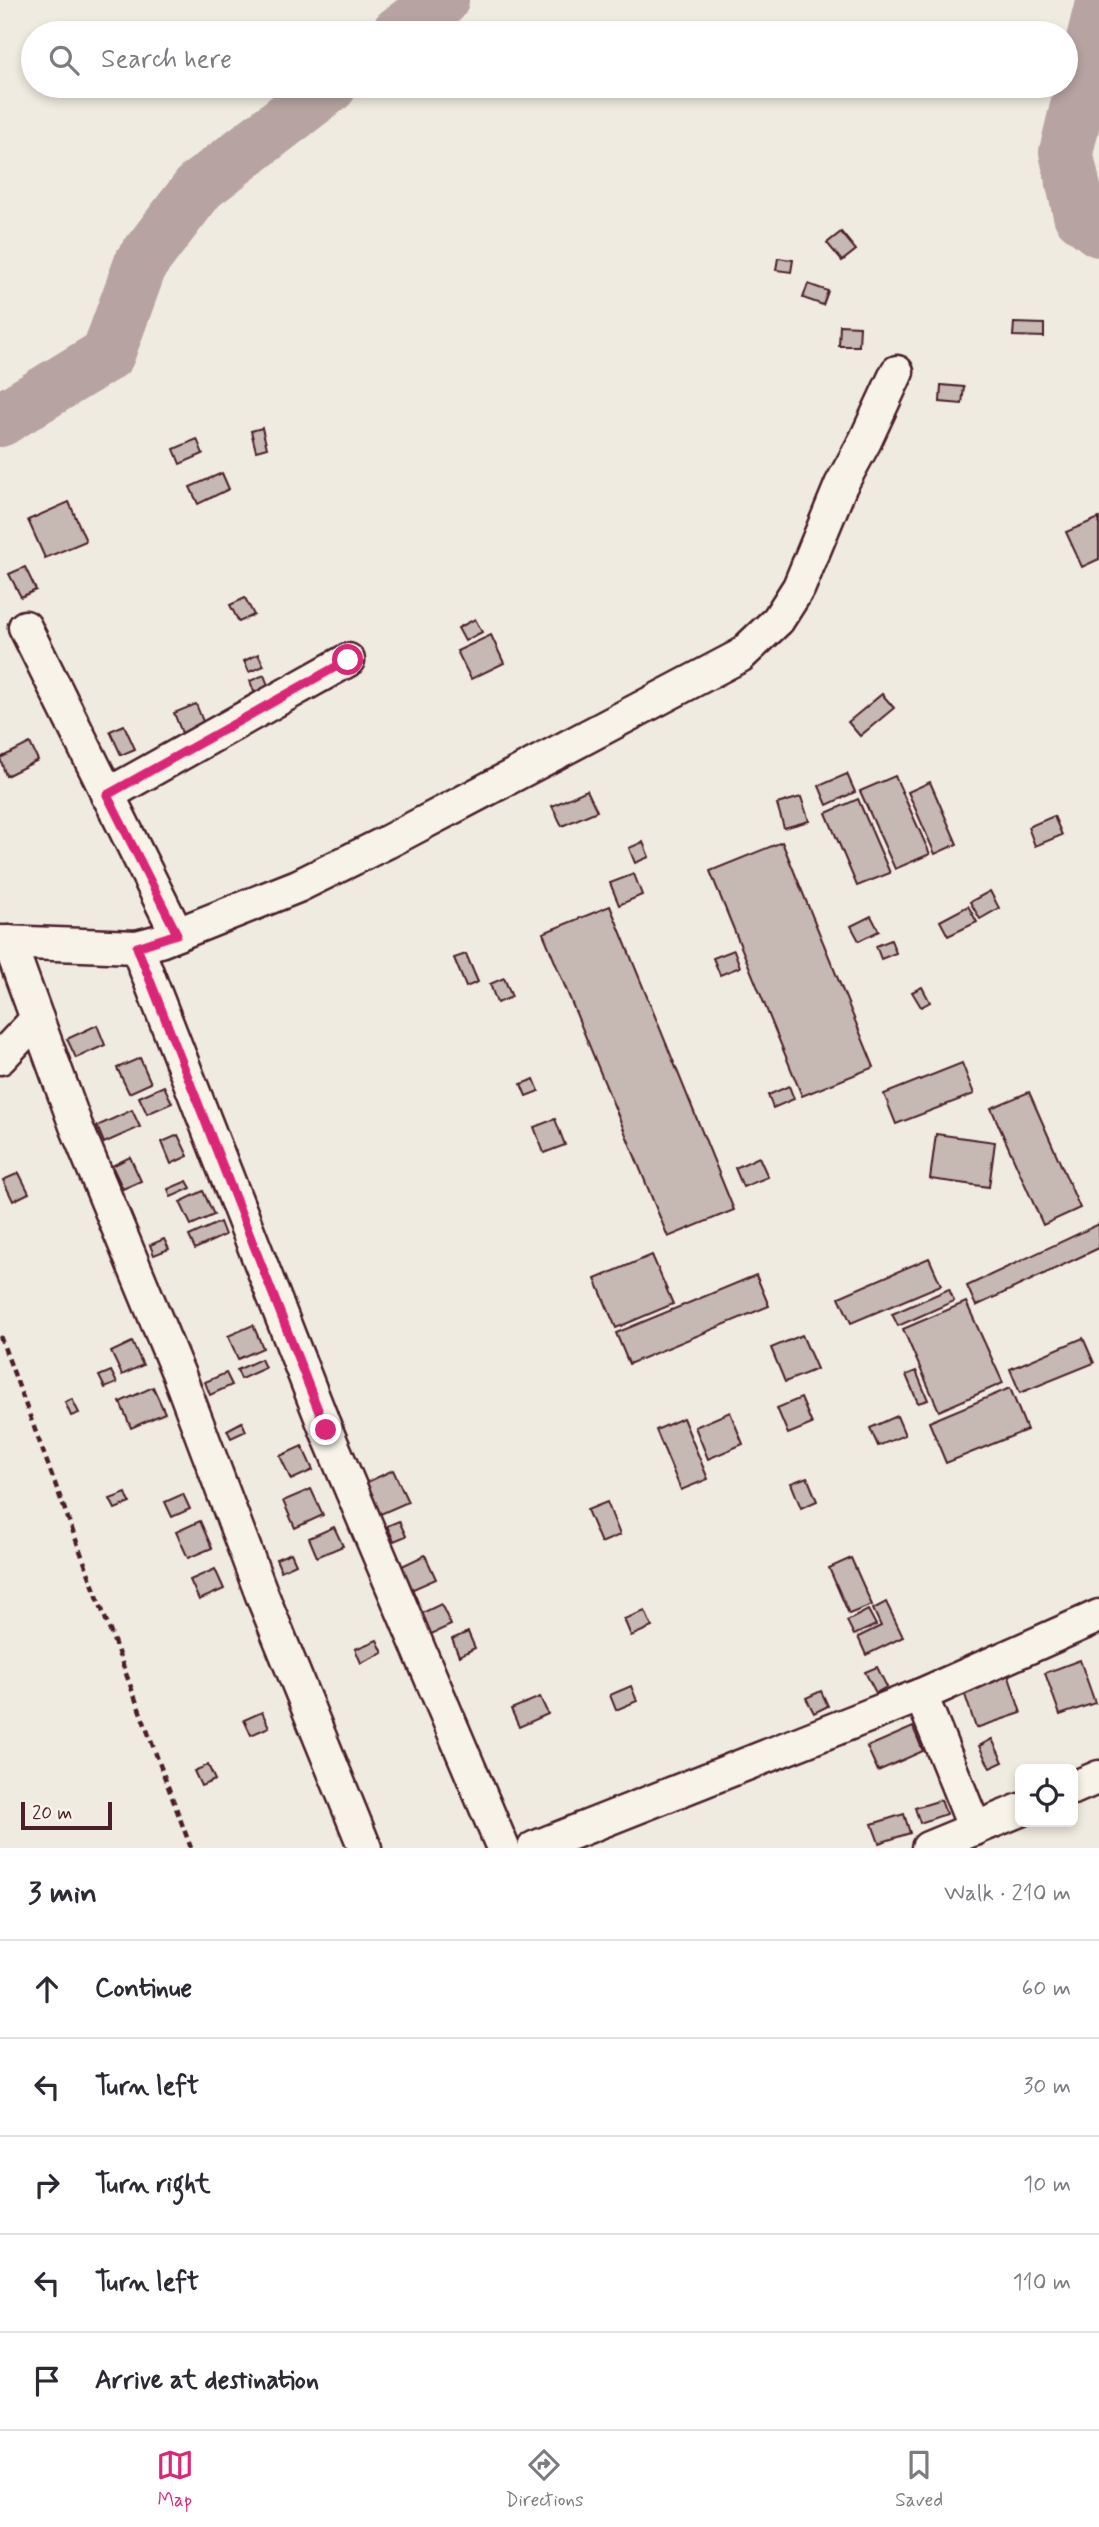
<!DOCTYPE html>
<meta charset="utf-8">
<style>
body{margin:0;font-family:Mynerve,sans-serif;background:#f2f2f3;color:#2b2b33}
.controls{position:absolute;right:21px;bottom:21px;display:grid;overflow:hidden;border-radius:10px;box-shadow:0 4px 10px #0003}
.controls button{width:63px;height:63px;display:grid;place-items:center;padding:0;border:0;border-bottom:2px solid #e1e1e2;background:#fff;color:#2b2b33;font:35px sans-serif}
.scale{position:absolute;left:21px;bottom:18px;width:91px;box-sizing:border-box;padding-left:7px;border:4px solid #4a1f2b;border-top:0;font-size:19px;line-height:24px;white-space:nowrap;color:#4a1f2b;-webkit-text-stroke:5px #f7f3e8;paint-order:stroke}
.stop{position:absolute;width:21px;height:21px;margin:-16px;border:5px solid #db2777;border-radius:50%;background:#fff}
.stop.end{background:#db2777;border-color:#fff;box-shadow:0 2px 7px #0008}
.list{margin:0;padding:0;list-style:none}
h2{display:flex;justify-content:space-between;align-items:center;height:91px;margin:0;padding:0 28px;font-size:30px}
h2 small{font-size:23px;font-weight:400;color:#7c7c81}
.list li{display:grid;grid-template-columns:46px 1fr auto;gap:21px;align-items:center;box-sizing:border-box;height:98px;padding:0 28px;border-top:2px solid #e1e1e2}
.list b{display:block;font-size:26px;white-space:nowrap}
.list em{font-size:23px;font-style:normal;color:#7c7c81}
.icon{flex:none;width:38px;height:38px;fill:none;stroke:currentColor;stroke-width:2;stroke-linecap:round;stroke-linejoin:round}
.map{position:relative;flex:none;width:1099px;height:1848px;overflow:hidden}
.search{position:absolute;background:#fff;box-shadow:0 4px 10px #0003;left:21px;right:21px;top:21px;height:77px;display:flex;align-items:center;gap:18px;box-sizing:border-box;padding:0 24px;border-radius:38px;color:#7c7c81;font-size:26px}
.sheet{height:581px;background:#fff}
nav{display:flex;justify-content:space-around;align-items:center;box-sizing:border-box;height:98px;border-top:2px solid #e1e1e2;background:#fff;font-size:19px;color:#7c7c81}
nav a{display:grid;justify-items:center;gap:4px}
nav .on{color:#db2777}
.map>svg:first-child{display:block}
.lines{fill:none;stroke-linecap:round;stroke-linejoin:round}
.river{stroke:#b7a4a2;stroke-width:54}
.building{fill:#c6b8b3;stroke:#4a1f2b;stroke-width:2}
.minor-casing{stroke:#4a1f2b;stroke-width:37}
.path{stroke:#4a1f2b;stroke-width:4.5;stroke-dasharray:7 5;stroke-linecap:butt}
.minor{stroke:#f7f3e8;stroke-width:32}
.route{stroke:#db2777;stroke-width:9}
</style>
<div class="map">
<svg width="1099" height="1848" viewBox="0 0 1099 1848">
<rect width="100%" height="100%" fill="#f0ebe0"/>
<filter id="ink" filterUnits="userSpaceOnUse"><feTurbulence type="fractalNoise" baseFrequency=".0143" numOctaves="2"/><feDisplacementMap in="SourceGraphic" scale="14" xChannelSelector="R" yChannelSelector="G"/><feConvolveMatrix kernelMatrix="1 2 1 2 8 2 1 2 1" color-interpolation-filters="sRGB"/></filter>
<g filter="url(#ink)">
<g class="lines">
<g class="river">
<polyline points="1099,15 1066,152 1080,215 1099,230"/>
<polyline points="398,33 442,0"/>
<polyline points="0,420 108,354 141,263 200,186 330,86"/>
</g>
</g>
<g class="building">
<polygon points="841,232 856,250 842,261 827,243"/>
<polygon points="778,258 793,260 791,272 776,270"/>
<polygon points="808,284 828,291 823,305 803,298"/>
<polygon points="1014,323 1044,324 1044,337 1013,336"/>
<polygon points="840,325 860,326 859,346 839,346"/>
<polygon points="941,385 964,387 962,404 940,402"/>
<polygon points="262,428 267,448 256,451 251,431"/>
<polygon points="197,439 203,454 180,464 174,449"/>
<polygon points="222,473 229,489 198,504 190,487"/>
<polygon points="69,502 86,541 45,558 28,520"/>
<polygon points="1099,518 1099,559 1082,567 1066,532"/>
<polygon points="25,567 36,590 21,597 9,574"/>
<polygon points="245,598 254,615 239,622 230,605"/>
<polygon points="475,619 482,632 465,641 458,628"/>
<polygon points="491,635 504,663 471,679 457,651"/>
<polygon points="258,654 264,666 249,672 244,661"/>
<polygon points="264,675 269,688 255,694 250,681"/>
<polygon points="882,694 894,708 860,736 848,722"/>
<polygon points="196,704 204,724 182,733 174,713"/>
<polygon points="124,725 135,749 121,755 110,731"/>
<polygon points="30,743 38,760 6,776 0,758"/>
<polygon points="847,774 855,792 827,805 819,786"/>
<polygon points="895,776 930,854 895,869 860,791"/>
<polygon points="930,782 957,844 935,854 908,792"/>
<polygon points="587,790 597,811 562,826 552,806"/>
<polygon points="801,797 809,821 784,828 777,804"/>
<polygon points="858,799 890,873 857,886 826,813"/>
<polygon points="1054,816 1062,835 1035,846 1028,827"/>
<polygon points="643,842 649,857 635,863 629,848"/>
<polygon points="782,842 874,1067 802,1096 710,871"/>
<polygon points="634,874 642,895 619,905 610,883"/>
<polygon points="990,891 999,908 980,919 970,902"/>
<polygon points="610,906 734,1210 668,1237 543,933"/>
<polygon points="968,906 977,922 948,936 940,921"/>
<polygon points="871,916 879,931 859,941 851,926"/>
<polygon points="891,940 896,953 881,959 876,946"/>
<polygon points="734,950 740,967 720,975 713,958"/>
<polygon points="466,954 478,982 466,987 454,958"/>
<polygon points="504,978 512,997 497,1003 490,984"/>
<polygon points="922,987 930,1002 921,1007 912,992"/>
<polygon points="97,1025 105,1045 76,1058 67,1039"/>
<polygon points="140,1058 151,1083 129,1093 117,1068"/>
<polygon points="962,1063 974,1094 896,1124 884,1094"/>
<polygon points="534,1079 539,1091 526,1096 521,1084"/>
<polygon points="164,1086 172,1103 147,1114 139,1097"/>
<polygon points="789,1086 794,1099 773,1108 768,1095"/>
<polygon points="1029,1092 1080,1208 1043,1225 991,1108"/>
<polygon points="132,1110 140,1127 104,1143 97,1126"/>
<polygon points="555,1119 565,1145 544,1153 534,1127"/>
<polygon points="936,1134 995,1142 989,1187 930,1179"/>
<polygon points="178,1135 188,1156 171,1164 162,1142"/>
<polygon points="130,1157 141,1181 123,1189 112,1166"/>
<polygon points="759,1157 768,1177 743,1187 735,1168"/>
<polygon points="19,1173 29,1193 13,1201 3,1180"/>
<polygon points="187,1181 191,1188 171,1197 168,1189"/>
<polygon points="203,1191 214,1215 191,1225 180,1202"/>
<polygon points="220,1222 225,1235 195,1249 189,1236"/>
<polygon points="1099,1224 1099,1248 976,1306 967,1286"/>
<polygon points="164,1239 169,1249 154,1255 150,1245"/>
<polygon points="652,1255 673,1304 616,1328 595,1279"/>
<polygon points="929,1258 941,1285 851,1323 839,1297"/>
<polygon points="756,1275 769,1306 629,1364 616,1333"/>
<polygon points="949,1289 954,1301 898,1326 892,1314"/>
<polygon points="966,1302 1003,1383 939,1411 903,1329"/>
<polygon points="253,1325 263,1348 238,1359 228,1336"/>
<polygon points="802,1335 817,1369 785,1382 771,1348"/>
<polygon points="1083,1338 1094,1363 1020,1393 1010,1369"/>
<polygon points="132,1342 143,1365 122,1375 111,1352"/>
<polygon points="261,1359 265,1368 241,1379 237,1370"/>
<polygon points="111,1371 117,1383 105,1388 99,1376"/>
<polygon points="916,1371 928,1400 918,1403 906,1375"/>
<polygon points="226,1373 232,1385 210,1395 205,1382"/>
<polygon points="153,1387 165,1413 131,1428 120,1402"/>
<polygon points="1010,1388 1027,1430 946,1463 929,1422"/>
<polygon points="801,1398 812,1424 788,1434 777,1408"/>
<polygon points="72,1399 79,1413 71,1416 65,1402"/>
<polygon points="730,1412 743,1444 708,1459 695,1427"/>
<polygon points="897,1416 905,1435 878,1446 870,1428"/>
<polygon points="683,1418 708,1479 681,1490 656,1430"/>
<polygon points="242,1422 246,1431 231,1438 227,1430"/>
<polygon points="302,1446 313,1470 291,1480 280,1456"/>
<polygon points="393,1470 408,1502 376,1516 361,1485"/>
<polygon points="807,1477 817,1501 801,1508 791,1483"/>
<polygon points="311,1489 323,1515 295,1528 283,1501"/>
<polygon points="126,1493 130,1503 115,1509 110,1499"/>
<polygon points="183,1494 190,1509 172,1517 165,1502"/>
<polygon points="607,1502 620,1535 601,1543 587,1510"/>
<polygon points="200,1521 212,1548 188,1558 176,1532"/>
<polygon points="399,1521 406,1536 394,1541 387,1526"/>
<polygon points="334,1527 343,1546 317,1557 309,1538"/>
<polygon points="291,1553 296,1564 281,1571 276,1559"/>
<polygon points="425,1555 436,1579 411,1590 400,1567"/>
<polygon points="851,1558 872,1605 849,1614 829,1568"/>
<polygon points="215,1569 224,1589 199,1600 190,1580"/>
<polygon points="886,1602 903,1637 866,1655 858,1637 881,1626 873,1609"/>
<polygon points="441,1604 451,1625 427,1636 418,1615"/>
<polygon points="868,1610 876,1625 854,1635 847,1621"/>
<polygon points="645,1611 652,1627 631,1636 624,1619"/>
<polygon points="468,1632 475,1648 459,1656 452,1639"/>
<polygon points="377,1640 383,1653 361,1663 355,1649"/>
<polygon points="1080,1660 1095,1703 1060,1715 1045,1673"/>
<polygon points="877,1667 887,1687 876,1693 865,1672"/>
<polygon points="1008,1674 1021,1713 976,1728 963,1689"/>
<polygon points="631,1686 637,1701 616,1710 610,1695"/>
<polygon points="821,1691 828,1706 814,1713 806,1698"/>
<polygon points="540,1697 548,1714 519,1727 511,1709"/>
<polygon points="262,1712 269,1727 251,1735 244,1720"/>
<polygon points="913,1727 923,1751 878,1771 867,1747"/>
<polygon points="992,1739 1003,1762 990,1768 979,1746"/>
<polygon points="208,1765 215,1780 201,1786 194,1771"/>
<polygon points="941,1800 946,1814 920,1823 915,1808"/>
<polygon points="904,1814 910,1833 879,1843 872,1824"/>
</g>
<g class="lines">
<defs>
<g id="minor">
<polyline points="25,627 177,934"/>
<polyline points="107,795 348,660"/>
<polyline points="0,942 137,947 160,941 298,886 387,842 740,656 778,620 799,587 841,485 865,441 897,372"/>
<polyline points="9,942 76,1126 179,1375 262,1595 365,1848"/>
<polyline points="137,947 326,1430 503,1848"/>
<polyline points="0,1058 37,1019"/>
<polyline points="921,1695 975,1829"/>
<polyline points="1073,1788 1099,1777"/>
<polyline points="534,1848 921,1695 1099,1616"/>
<polyline points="928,1848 1020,1810"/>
</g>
</defs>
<use href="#minor" class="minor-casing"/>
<polyline class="path" points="0,1336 191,1848"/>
<use href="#minor" class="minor"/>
</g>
</g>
<g class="lines" filter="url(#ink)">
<polyline class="route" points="326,1430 137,947 177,934 107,795 348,660"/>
</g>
</svg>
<div class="controls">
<button><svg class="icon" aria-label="locate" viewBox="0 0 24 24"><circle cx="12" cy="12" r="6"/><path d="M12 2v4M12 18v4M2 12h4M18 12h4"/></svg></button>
</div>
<div class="scale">20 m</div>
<div class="stop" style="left:348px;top:660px"></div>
<div class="stop end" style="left:326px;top:1430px"></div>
<div class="search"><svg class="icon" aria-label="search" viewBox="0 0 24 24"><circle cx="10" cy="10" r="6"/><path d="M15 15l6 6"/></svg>Search here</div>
</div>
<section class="sheet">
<h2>3 min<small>Walk · 210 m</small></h2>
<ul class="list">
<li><svg class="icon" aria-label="ahead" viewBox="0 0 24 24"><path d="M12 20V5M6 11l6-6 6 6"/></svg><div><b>Continue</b></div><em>60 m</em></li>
<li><svg class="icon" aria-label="left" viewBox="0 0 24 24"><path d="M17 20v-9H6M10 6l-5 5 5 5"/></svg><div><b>Turn left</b></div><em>30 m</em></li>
<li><svg class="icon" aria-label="right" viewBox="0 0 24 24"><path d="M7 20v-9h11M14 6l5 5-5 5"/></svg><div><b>Turn right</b></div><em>10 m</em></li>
<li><svg class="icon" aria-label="left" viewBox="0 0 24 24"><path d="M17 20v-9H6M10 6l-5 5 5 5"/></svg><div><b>Turn left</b></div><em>110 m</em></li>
<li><svg class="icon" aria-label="arrive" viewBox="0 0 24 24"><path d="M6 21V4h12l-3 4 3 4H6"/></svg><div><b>Arrive at destination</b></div></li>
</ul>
</section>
<nav>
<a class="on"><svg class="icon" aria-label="map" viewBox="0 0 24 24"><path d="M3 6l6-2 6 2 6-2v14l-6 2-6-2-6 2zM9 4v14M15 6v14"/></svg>Map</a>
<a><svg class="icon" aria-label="directions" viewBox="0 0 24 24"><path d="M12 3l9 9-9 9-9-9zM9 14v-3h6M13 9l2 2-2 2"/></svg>Directions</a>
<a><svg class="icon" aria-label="saved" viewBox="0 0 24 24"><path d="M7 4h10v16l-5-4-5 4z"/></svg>Saved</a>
</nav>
